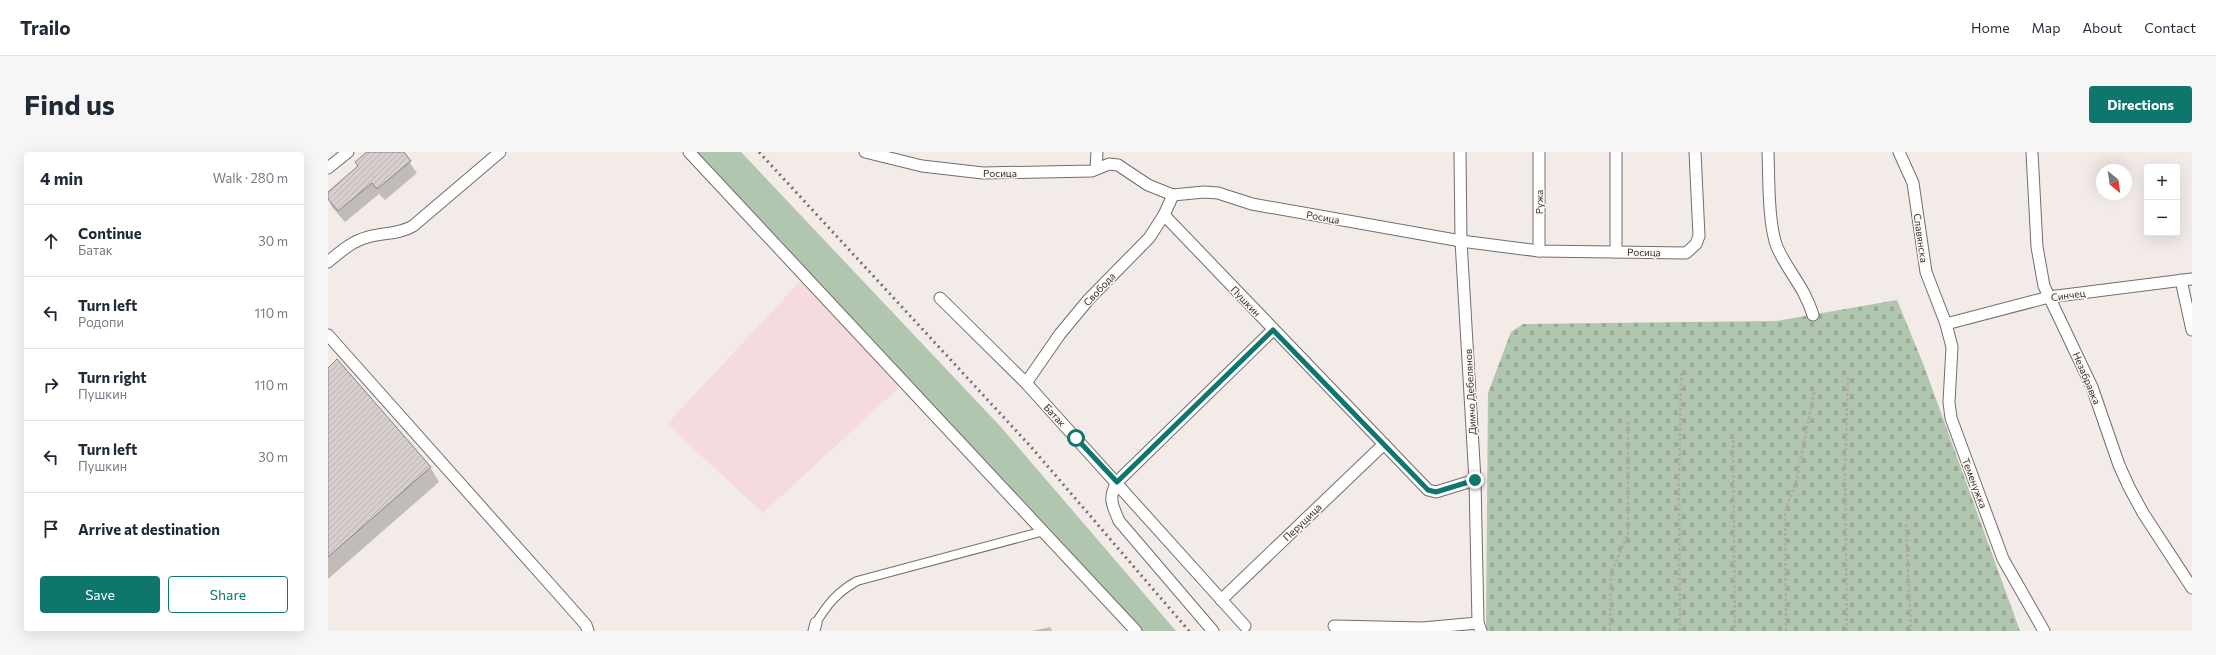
<!DOCTYPE html>
<meta charset="utf-8">
<style>
body{margin:0;font-family:Commissioner,sans-serif;background:#f6f6f7;color:#1f2937}
.controls{position:absolute;right:12px;top:12px;display:grid;overflow:hidden;border-radius:4px;box-shadow:0 4px 16px #0002}
.controls button{width:36px;height:36px;display:grid;place-items:center;padding:0;border:0;border-bottom:1px solid #e0e1e3;background:#fff;color:#1f2937;font:20px sans-serif}
.compass{position:absolute;left:1768px;top:12px;width:36px;height:36px;border-radius:50%;background:#fff;box-shadow:0 4px 16px #0002;rotate:151deg}
.stop{position:absolute;width:12px;height:12px;margin:-9px;border:3px solid #0f766e;border-radius:50%;background:#fff}
.stop.end{background:#0f766e;border-color:#fff;box-shadow:0 1px 4px #0008}
.list{margin:0;padding:0;list-style:none}
h2{display:flex;justify-content:space-between;align-items:center;height:52px;margin:0;padding:0 16px;font-size:17px}
h2 small{font-size:13px;font-weight:400;color:#747a83}
.list li{display:grid;grid-template-columns:26px 1fr auto;gap:12px;align-items:center;box-sizing:border-box;height:72px;padding:0 16px;border-top:1px solid #e0e1e3}
.list b{display:block;font-size:15px;white-space:nowrap}
.list p{margin:0;font-size:13px;white-space:nowrap;color:#747a83}
.list em{font-size:13px;font-style:normal;color:#747a83}
.actions{display:flex;gap:8px;padding:12px 16px}
.actions a{flex:1;padding:9px 0;border:1px solid #0f766e;border-radius:4px;text-align:center;font-size:14px;color:#0f766e}
.actions .main{background:#0f766e;color:#fff}
.icon{flex:none;width:22px;height:22px;fill:none;stroke:currentColor;stroke-width:2;stroke-linecap:round;stroke-linejoin:round}
.map{position:relative;flex:none;width:1864px;height:479px;overflow:hidden;border-radius:4px}
header{display:flex;align-items:center;gap:24px;box-sizing:border-box;height:56px;padding:0 20px;background:#fff;border-bottom:1px solid #e0e1e3}
header strong{font-size:19px}
nav{display:flex;gap:22px;margin-inline-start:auto;font-size:14px}
.intro{display:flex;align-items:center;justify-content:space-between;box-sizing:border-box;height:96px;padding:0 24px}
h1{margin:0;font-size:28px}
.button{padding:10px 18px;border-radius:4px;background:#0f766e;color:#fff;font-size:14px;font-weight:700}
main{display:flex;gap:24px;padding:0 24px}
aside{flex:1;background:#fff;border-radius:4px;box-shadow:0 4px 16px #0002}
.map>svg:first-child{display:block}
.education{fill:#f6dbde}
.green{fill:#b0c6ae}
.cemetery{fill:url(#cemetery-stones)}
.shadow{fill:#0003}
.building{fill:url(#building-hatch);stroke:#8b8482}
.lines{fill:none;stroke-linecap:round;stroke-linejoin:round}
.pedestrian-casing{stroke:#746e6a;stroke-width:10}
.minor-casing{stroke:#746e6a;stroke-width:13}
.path{stroke:#b1aba8;stroke-width:2.5;stroke-dasharray:3 2;stroke-linecap:butt}
.pedestrian{stroke:#fff;stroke-width:8}
.minor{stroke:#fff;stroke-width:11}
.rail{stroke:#74706d;stroke-width:3;stroke-dasharray:2 4;stroke-linecap:butt}
.route{stroke:#0f766e;stroke-width:5}
.labels{text-anchor:middle;dominant-baseline:central;stroke-width:3;stroke-linejoin:round;paint-order:stroke}
.street-label{font-size:10px;fill:#33302e;stroke:#fff9f4}
</style>
<header>
<strong>Trailo</strong>
<nav><a>Home</a><a>Map</a><a>About</a><a>Contact</a></nav>
</header>
<div class="intro"><h1>Find us</h1><a class="button">Directions</a></div>
<main>
<aside>
<h2>4 min<small>Walk · 280 m</small></h2>
<ul class="list">
<li><svg class="icon" aria-label="ahead" viewBox="0 0 24 24"><path d="M12 20V5M6 11l6-6 6 6"/></svg><div><b>Continue</b><p>Батак</p></div><em>30 m</em></li>
<li><svg class="icon" aria-label="left" viewBox="0 0 24 24"><path d="M17 20v-9H6M10 6l-5 5 5 5"/></svg><div><b>Turn left</b><p>Родопи</p></div><em>110 m</em></li>
<li><svg class="icon" aria-label="right" viewBox="0 0 24 24"><path d="M7 20v-9h11M14 6l5 5-5 5"/></svg><div><b>Turn right</b><p>Пушкин</p></div><em>110 m</em></li>
<li><svg class="icon" aria-label="left" viewBox="0 0 24 24"><path d="M17 20v-9H6M10 6l-5 5 5 5"/></svg><div><b>Turn left</b><p>Пушкин</p></div><em>30 m</em></li>
<li><svg class="icon" aria-label="arrive" viewBox="0 0 24 24"><path d="M6 21V4h12l-3 4 3 4H6"/></svg><div><b>Arrive at destination</b></div></li>
</ul>
<div class="actions"><a class="main">Save</a><a>Share</a></div>
</aside>
<div class="map">
<svg width="1864" height="479" viewBox="0 0 1864 479">
<defs>
<pattern id="cemetery-stones" width="16" height="16" patternUnits="userSpaceOnUse"><rect width="16" height="16" fill="#b0c6ae"/><path d="M2 7V4a2 2 0 0 1 4 0v3zM10 15v-3a2 2 0 0 1 4 0v3z" fill="#98aa96"/></pattern>
<pattern id="building-hatch" width="6" height="6" patternUnits="userSpaceOnUse"><rect width="6" height="6" fill="#d7cfcd"/><path d="M-1 1l2-2M0 6l6-6M5 7l2-2" fill="none" stroke="#b9b2b0"/></pattern>
</defs>
<rect width="100%" height="100%" fill="#f2ebe7"/>
<polygon class="education" points="476,125 576,231 435,361 339,272"/>
<polygon class="green" points="361,0 413,0 672,274 848,479 808,479"/>
<polygon class="cemetery" points="1569,148 1596,214 1692,479 1160,479 1158,476 1160,241 1183,180 1195,172 1448,169"/>
<g class="shadow">
<polygon points="41,0 74,0 89,21 57,48 51,42 17,70 4,55 0,47 0,41 31,15"/>
<polygon points="0,217 102,315 111,330 0,427"/>
<polygon points="722,475 724,479 704,479"/>
</g>
<g class="building">
<polygon points="39,0 76,0 83,9 49,37 44,31 10,59 0,47 0,40 30,14 27,10"/>
<polygon points="9,207 103,315 0,405 0,216"/>
</g>
<g class="lines">
<defs>
<path id="pedestrian" d="M488,471C499,453 509,440 529,429L716,379"/>
<g id="minor">
<polyline points="361,0 808,479"/>
<polyline points="537,0 594,14 655,21 764,19 781,12 790,13 820,33 845,43 876,40 890,41 924,52 1133,89 1211,99 1358,101 1368,92 1371,84 1367,0"/>
<polyline points="1132,0 1133,89 1147,328 1150,471 1153,479"/>
<polyline points="1211,0 1211,99"/>
<polyline points="1288,0 1288,100"/>
<path d="M1440,0C1441,26 1440,72 1449,95C1460,120 1476,134 1485,163"/>
<polyline points="1571,0 1585,31 1598,120 1618,172 1624,195 1621,250 1623,266 1675,407 1716,479"/>
<polyline points="1704,0 1709,95 1716,134 1764,235 1791,313 1801,335 1815,361 1864,436"/>
<polyline points="0,16 20,0"/>
<polyline points="768,17 769,0"/>
<polyline points="836,63 1100,338 1108,340 1147,328"/>
<path d="M0,110C12,100 24,89 40,85C57,80 69,83 85,74L172,0"/>
<polyline points="1853,128 1864,178"/>
<polyline points="612,146 698,231 917,474"/>
<polyline points="1618,172 1721,145 1864,127"/>
<polyline points="0,183 235,447 258,473 260,479"/>
<polyline points="698,231 732,182 761,147 821,86 836,63 845,43"/>
<polyline points="893,448 1056,292"/>
<polyline points="1006,474 1094,476 1150,471"/>
<polyline points="486,479 488,471"/>
<path d="M885,479L791,369C784,352 780,347 789,330L945,178"/>
</g>
</defs>
<use href="#pedestrian" class="pedestrian-casing"/>
<use href="#minor" class="minor-casing"/>
<g class="path">
<polyline points="1405,283 1407,479"/>
<polyline points="1578,372 1583,479"/>
<polyline points="1282,479 1283,421 1300,382 1300,269"/>
<polyline points="1352,479 1351,331 1353,220"/>
<polyline points="1458,479 1457,360 1469,326 1486,240"/>
<polyline points="1519,479 1517,318 1520,224"/>
</g>
<use href="#pedestrian" class="pedestrian"/>
<use href="#minor" class="minor"/>
<polyline class="rail" points="431,0 704,296 861,479"/>
</g>
<g class="lines">
<polyline class="route" points="748,286 789,330 945,178 1100,338 1108,340 1147,328"/>
</g>
<g class="labels">
<g class="street-label">
<text x="672" y="21">Росица</text>
<text transform="translate(1211 50) rotate(-90)">Ружа</text>
<text transform="translate(995 65) rotate(10)">Росица</text>
<text transform="translate(1593 86) rotate(82)">Славянска</text>
<text transform="translate(1316 100) rotate(1)">Росица</text>
<text transform="translate(771 137) rotate(-47)">Свобода</text>
<text transform="translate(1740 143) rotate(-8)">Синчец</text>
<text transform="translate(918 149) rotate(46)">Пушкин</text>
<text transform="translate(1759 226) rotate(67)">Незабравка</text>
<text transform="translate(1142 240) rotate(-93)">Димчо Дебелянов</text>
<text transform="translate(727 263) rotate(47)">Батак</text>
<text transform="translate(1647 331) rotate(69)">Теменужка</text>
<text transform="translate(974 370) rotate(-44)">Перущица</text>
</g>
</g>
</svg>
<div class="controls">
<button>+</button>
<button>−</button>
</div>
<svg class="compass" viewBox="-18 -18 36 36"><path d="M0-13l5 13h-10z" fill="#e53935"/><path d="M0 13l5-13h-10z" fill="#747a83"/></svg>
<div class="stop" style="left:748px;top:286px"></div>
<div class="stop end" style="left:1147px;top:328px"></div>
</div>
</main>
